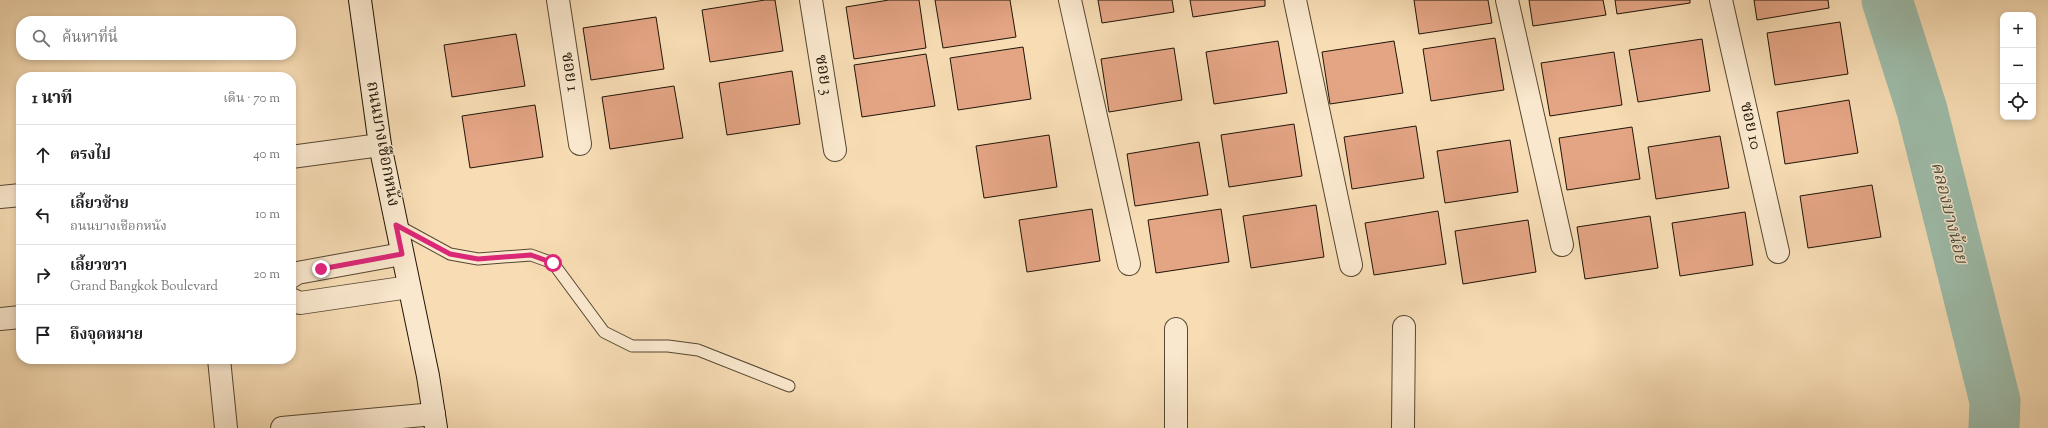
<!DOCTYPE html>
<html lang="th">
<meta charset="utf-8">
<style>
body{margin:0;font-family:"Sorts Mill Goudy","Noto Serif Thai",serif;background:#f2f2f2;color:#202124}
.controls{position:absolute;right:12px;top:12px;display:grid;overflow:hidden;border-radius:8px;box-shadow:0 2px 6px #0003}
.controls button{width:36px;height:36px;display:grid;place-items:center;padding:0;border:0;border-bottom:1px solid #e0e0e0;background:#fff;color:#202124;font:20px sans-serif}
.stop{position:absolute;width:12px;height:12px;margin:-9px;border:3px solid #db2777;border-radius:50%;background:#fff}
.stop.end{background:#db2777;border-color:#fff;box-shadow:0 1px 4px #0008}
.list{margin:0;padding:0;list-style:none}
h2{display:flex;justify-content:space-between;align-items:center;height:52px;margin:0;padding:0 16px;font-size:17px}
h2 small{font-size:13px;font-weight:400;color:#757577}
.list li{display:grid;grid-template-columns:26px 1fr auto;gap:12px;align-items:center;box-sizing:border-box;height:60px;padding:0 16px;border-top:1px solid #e0e0e0}
.list b{display:block;font-size:15px;white-space:nowrap}
.list p{margin:0;font-size:13px;white-space:nowrap;color:#757577}
.list em{font-size:13px;font-style:normal;color:#757577}
.icon{flex:none;width:22px;height:22px;fill:none;stroke:currentColor;stroke-width:2;stroke-linecap:round;stroke-linejoin:round}
.map{position:relative;flex:none;width:2048px;height:428px;overflow:hidden}
.search{position:absolute;background:#fff;box-shadow:0 2px 6px #0003;left:16px;top:16px;width:280px;height:44px;display:flex;align-items:center;gap:10px;box-sizing:border-box;padding:0 14px;border-radius:16px;color:#757577;font-size:15px}
.panel{position:absolute;background:#fff;box-shadow:0 2px 6px #0003;left:16px;top:72px;width:280px;height:292px;border-radius:16px}
.map>svg:first-child{display:block}
.lines{fill:none;stroke-linecap:round;stroke-linejoin:round}
.river{stroke:#9dbcaa;stroke-width:51}
.building{fill:#e4a585;stroke:#201507}
.lane-casing{stroke:#564732;stroke-width:13}
.street-casing{stroke:#564732;stroke-width:24}
.secondary-casing{stroke:#201507;stroke-width:24}
.lane{stroke:#fae8ce;stroke-width:11}
.street{stroke:#fae8ce;stroke-width:22}
.secondary{stroke:#fae8ce;stroke-width:22}
.route{stroke:#db2777;stroke-width:5}
.labels{text-anchor:middle;dominant-baseline:central;stroke-width:3;stroke-linejoin:round;paint-order:stroke}
.street-label{font-size:17px;fill:#201507;stroke:#fae8ce}
.water-label{font-size:18px;font-style:italic;fill:#4c4f40;stroke:#fae8ce}
</style>
<div class="map">
<svg width="2048" height="428" viewBox="0 0 2048 428">
<rect width="100%" height="100%" fill="#f7dcb4"/>
<filter id="stains"><feTurbulence type="fractalNoise" baseFrequency=".005" numOctaves="4"/><feColorMatrix values="0 0 0 0 .2 0 0 0 0 .09 0 0 0 0 .02 0 0 0 .5 -.17"/></filter>
<radialGradient id="worn" r=".72"><stop offset=".6" stop-color="#630" stop-opacity="0"/><stop offset="1" stop-color="#630" stop-opacity=".3"/></radialGradient>
<g class="lines">
<polyline class="river" points="1887,0 1922,110 1995,401 1994,428"/>
</g>
<g class="building">
<polygon points="765,0 775,0 783,51 710,62 702,10"/>
<polygon points="889,0 919,0 926,48 854,59 846,7"/>
<polygon points="935,0 1010,0 1016,37 943,48"/>
<polygon points="1098,0 1172,0 1174,12 1102,23"/>
<polygon points="1190,0 1265,0 1265,6 1193,17"/>
<polygon points="1414,0 1488,0 1492,23 1419,34"/>
<polygon points="1529,0 1603,0 1606,15 1533,26"/>
<polygon points="1615,0 1690,0 1690,3 1617,14"/>
<polygon points="1754,0 1828,0 1829,8 1757,20"/>
<polygon points="656,17 664,69 591,80 583,28"/>
<polygon points="1840,22 1848,74 1775,85 1767,33"/>
<polygon points="516,34 525,86 452,97 444,45"/>
<polygon points="1495,38 1504,90 1431,101 1423,49"/>
<polygon points="1702,39 1710,91 1638,102 1629,50"/>
<polygon points="1278,41 1287,93 1214,104 1206,52"/>
<polygon points="1394,41 1403,93 1330,104 1322,52"/>
<polygon points="1023,47 1031,99 958,110 950,58"/>
<polygon points="1174,48 1182,100 1109,112 1101,59"/>
<polygon points="1614,52 1622,105 1550,116 1541,63"/>
<polygon points="926,54 935,106 862,117 854,65"/>
<polygon points="792,71 800,124 727,135 719,83"/>
<polygon points="674,86 683,138 610,149 602,97"/>
<polygon points="1849,100 1858,153 1785,164 1777,112"/>
<polygon points="535,105 543,157 470,168 462,116"/>
<polygon points="1294,124 1302,176 1229,187 1221,135"/>
<polygon points="1416,126 1424,178 1352,189 1344,137"/>
<polygon points="1632,127 1640,179 1567,190 1559,138"/>
<polygon points="1049,135 1057,187 984,198 976,146"/>
<polygon points="1720,136 1729,188 1656,199 1648,147"/>
<polygon points="1510,140 1518,192 1445,203 1437,151"/>
<polygon points="1199,142 1208,195 1135,206 1127,154"/>
<polygon points="1872,185 1881,237 1808,248 1800,196"/>
<polygon points="1316,205 1324,257 1251,268 1243,216"/>
<polygon points="1092,209 1100,261 1027,272 1019,220"/>
<polygon points="1221,209 1229,262 1156,273 1148,220"/>
<polygon points="1438,211 1446,264 1374,275 1365,223"/>
<polygon points="1745,212 1753,265 1680,276 1672,223"/>
<polygon points="1650,216 1658,268 1585,279 1577,227"/>
<polygon points="1528,220 1536,272 1463,284 1455,231"/>
</g>
<g class="lines">
<defs>
<polyline id="lane" points="397,225 450,254 478,259 531,255 553,263 604,332 632,346 668,346 698,350 789,386"/>
<g id="street">
<polyline points="558,0 580,144"/>
<polyline points="811,0 835,150"/>
<polyline points="1070,0 1129,264"/>
<polyline points="1295,0 1351,265"/>
<polyline points="1507,0 1562,245"/>
<polyline points="1721,0 1778,252"/>
<polyline points="291,157 380,145"/>
<polyline points="0,197 21,195"/>
<polyline points="291,277 297,273 402,254"/>
<polyline points="291,299 300,303 409,287"/>
<polyline points="0,319 21,317"/>
<polyline points="1176,329 1176,428"/>
<polyline points="219,359 226,428"/>
<polyline points="282,428 434,414"/>
<polyline points="1403,428 1404,327"/>
</g>
<polyline id="secondary" points="360,0 380,145 428,376 436,428"/>
</defs>
<use href="#lane" class="lane-casing"/>
<use href="#street" class="street-casing"/>
<use href="#secondary" class="secondary-casing"/>
<use href="#lane" class="lane"/>
<use href="#street" class="street"/>
<use href="#secondary" class="secondary"/>
</g>
<g class="lines">
<polyline class="route" points="321,269 402,254 396,225 450,254 478,259 531,255 553,263"/>
</g>
<g class="labels">
<g class="street-label">
<text transform="translate(569 72) rotate(81)">ซอย 1</text>
<text transform="translate(823 75) rotate(81)">ซอย 3</text>
<text transform="translate(1750 126) rotate(77)">ซอย 10</text>
<text transform="translate(382 144) rotate(80)">ถนนบางเชือกหนัง</text>
</g>
<g class="water-label">
<text transform="translate(1948 213) rotate(76)">คลองบางน้อย</text>
</g>
</g>
<rect width="100%" height="100%" filter="url(#stains)"/>
<rect width="100%" height="100%" fill="url(#worn)"/>
</svg>
<div class="controls">
<button>+</button>
<button>−</button>
<button><svg class="icon" aria-label="locate" viewBox="0 0 24 24"><circle cx="12" cy="12" r="6"/><path d="M12 2v4M12 18v4M2 12h4M18 12h4"/></svg></button>
</div>
<div class="stop" style="left:553px;top:263px"></div>
<div class="stop end" style="left:321px;top:269px"></div>
<div class="search"><svg class="icon" aria-label="search" viewBox="0 0 24 24"><circle cx="10" cy="10" r="6"/><path d="M15 15l6 6"/></svg>ค้นหาที่นี่</div>
<section class="panel">
<h2>1 นาที<small>เดิน · 70 m</small></h2>
<ul class="list">
<li><svg class="icon" aria-label="ahead" viewBox="0 0 24 24"><path d="M12 20V5M6 11l6-6 6 6"/></svg><div><b>ตรงไป</b></div><em>40 m</em></li>
<li><svg class="icon" aria-label="left" viewBox="0 0 24 24"><path d="M17 20v-9H6M10 6l-5 5 5 5"/></svg><div><b>เลี้ยวซ้าย</b><p>ถนนบางเชือกหนัง</p></div><em>10 m</em></li>
<li><svg class="icon" aria-label="right" viewBox="0 0 24 24"><path d="M7 20v-9h11M14 6l5 5-5 5"/></svg><div><b>เลี้ยวขวา</b><p>Grand Bangkok Boulevard</p></div><em>20 m</em></li>
<li><svg class="icon" aria-label="arrive" viewBox="0 0 24 24"><path d="M6 21V4h12l-3 4 3 4H6"/></svg><div><b>ถึงจุดหมาย</b></div></li>
</ul>
</section>
</div>
